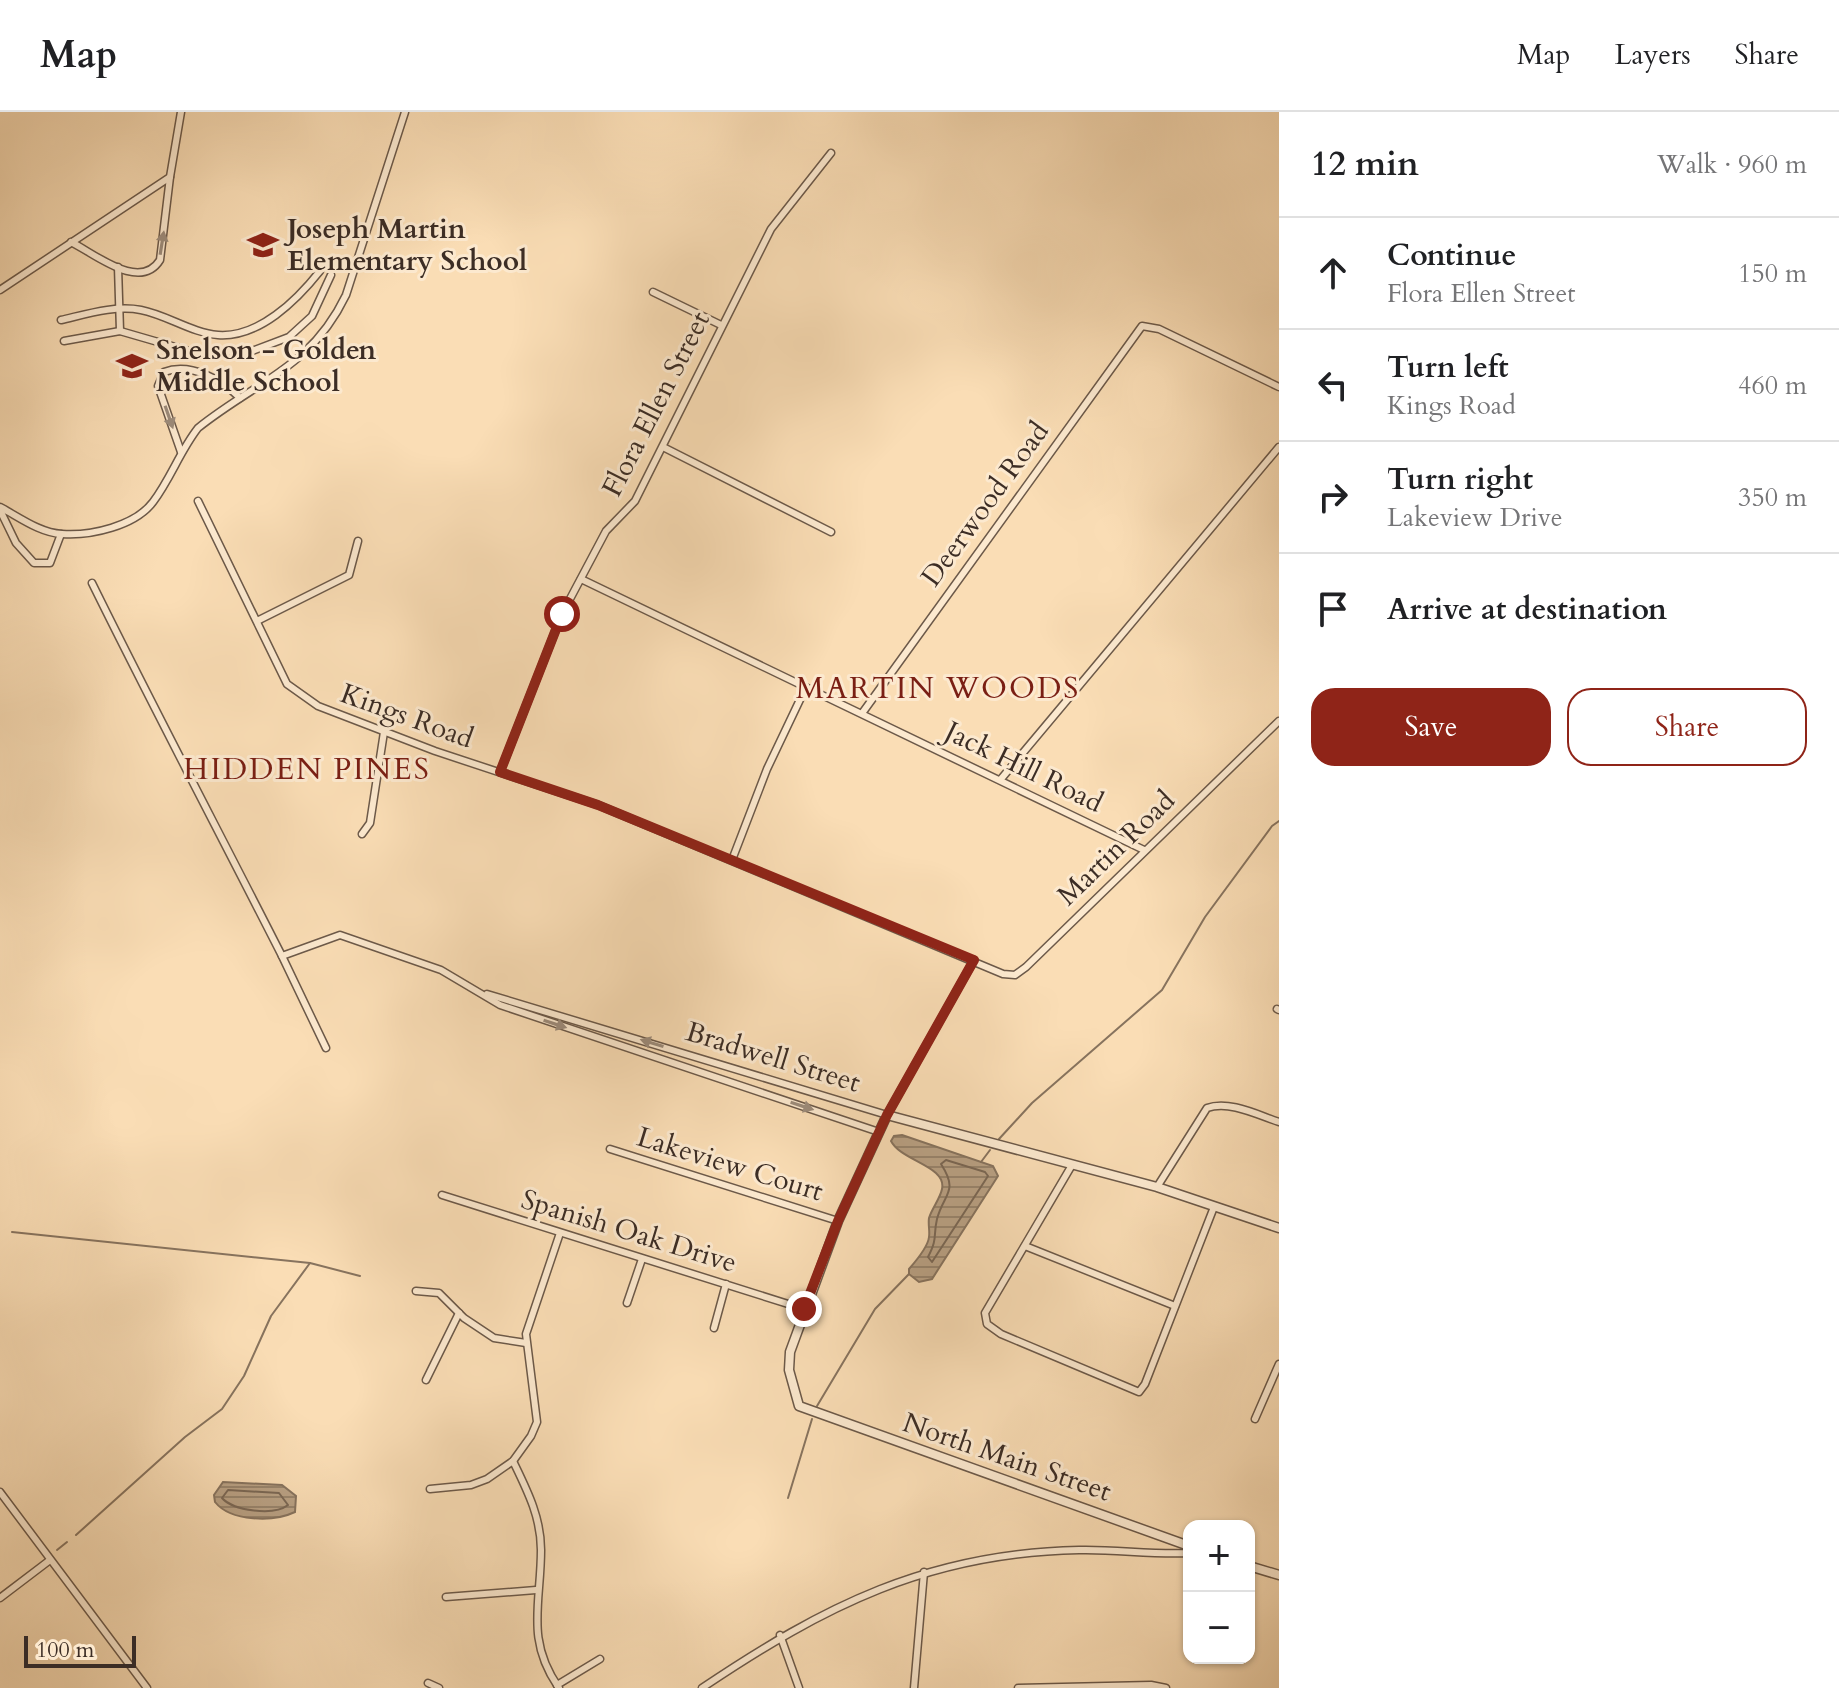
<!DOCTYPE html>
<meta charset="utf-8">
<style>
body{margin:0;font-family:Cardo,serif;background:#f2f2f2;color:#202124}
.controls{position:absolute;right:24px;bottom:24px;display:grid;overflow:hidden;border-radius:16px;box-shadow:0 2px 6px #0004}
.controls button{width:72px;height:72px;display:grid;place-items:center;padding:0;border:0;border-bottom:2px solid #e0e0e0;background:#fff;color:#202124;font:40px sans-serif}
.scale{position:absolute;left:24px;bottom:20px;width:112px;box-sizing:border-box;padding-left:8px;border:4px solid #3c2d25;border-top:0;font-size:22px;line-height:28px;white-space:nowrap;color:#3c2d25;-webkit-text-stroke:6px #fce9cf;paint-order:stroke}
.stop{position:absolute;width:24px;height:24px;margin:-18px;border:6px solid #8f2418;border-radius:50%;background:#fff}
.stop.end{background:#8f2418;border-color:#fff;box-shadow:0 2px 8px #0008}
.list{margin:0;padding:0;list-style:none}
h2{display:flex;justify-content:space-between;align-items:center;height:104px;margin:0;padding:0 32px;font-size:34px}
h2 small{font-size:26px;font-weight:400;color:#757577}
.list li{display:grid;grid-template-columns:52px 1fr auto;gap:24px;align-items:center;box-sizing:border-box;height:112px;padding:0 32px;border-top:2px solid #e0e0e0}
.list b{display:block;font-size:30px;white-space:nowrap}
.list p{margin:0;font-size:26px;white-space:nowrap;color:#757577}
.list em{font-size:26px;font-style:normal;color:#757577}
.actions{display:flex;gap:16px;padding:24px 32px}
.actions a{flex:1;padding:18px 0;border:2px solid #8f2418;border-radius:24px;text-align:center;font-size:28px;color:#8f2418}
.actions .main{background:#8f2418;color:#fff}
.icon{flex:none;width:44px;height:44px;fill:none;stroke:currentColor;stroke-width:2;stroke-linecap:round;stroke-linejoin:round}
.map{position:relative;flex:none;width:1279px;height:1576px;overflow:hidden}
header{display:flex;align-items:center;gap:48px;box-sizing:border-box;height:112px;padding:0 40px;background:#fff;border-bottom:2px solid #e0e0e0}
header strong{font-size:38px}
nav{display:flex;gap:44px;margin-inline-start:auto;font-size:28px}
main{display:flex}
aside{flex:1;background:#fff}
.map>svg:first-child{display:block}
.water{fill:url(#water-rules);stroke:#87735e;stroke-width:2}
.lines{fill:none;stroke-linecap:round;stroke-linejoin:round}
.shore{stroke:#7a6754;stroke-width:2}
.stream{stroke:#87735e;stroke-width:2}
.minor-casing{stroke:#6c5949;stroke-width:9}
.tertiary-casing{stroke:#6c5949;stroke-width:11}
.minor{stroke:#fce9cf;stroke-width:6}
.tertiary{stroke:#fce9cf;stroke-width:8}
.oneway{fill:#9c8b7a}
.route{stroke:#8f2418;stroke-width:10}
.labels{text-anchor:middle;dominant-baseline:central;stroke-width:6;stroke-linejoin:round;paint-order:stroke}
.poi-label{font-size:28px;font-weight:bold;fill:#3c2d25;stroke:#fce9cf;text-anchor:start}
.street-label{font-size:28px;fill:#3c2d25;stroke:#fce9cf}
.neighbourhood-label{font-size:30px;letter-spacing:2px;fill:#7a1f14;stroke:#fce9cf}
</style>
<header>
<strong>Map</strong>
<nav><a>Map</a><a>Layers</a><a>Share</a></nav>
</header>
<main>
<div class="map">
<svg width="1279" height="1576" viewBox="0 0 1279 1576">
<defs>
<pattern id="water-rules" width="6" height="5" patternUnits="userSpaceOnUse" patternTransform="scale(2)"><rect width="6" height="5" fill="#b9a184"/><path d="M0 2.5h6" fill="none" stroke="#98846c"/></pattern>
</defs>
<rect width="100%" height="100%" fill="#faddb5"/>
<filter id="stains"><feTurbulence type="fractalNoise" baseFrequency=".0025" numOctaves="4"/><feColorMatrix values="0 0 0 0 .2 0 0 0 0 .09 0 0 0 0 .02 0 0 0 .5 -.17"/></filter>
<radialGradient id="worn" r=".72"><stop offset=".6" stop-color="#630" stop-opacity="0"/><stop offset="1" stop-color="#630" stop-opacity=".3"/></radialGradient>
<g class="water">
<path d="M902,1023L993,1054L998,1064L932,1167L919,1170L909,1162V1157C916,1149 928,1135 929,1125C930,1119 928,1113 929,1106C932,1096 940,1087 942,1077C947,1054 901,1049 891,1029L894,1024Z"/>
<path d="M223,1370L282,1373L296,1384L295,1400C274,1410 231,1410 215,1390L214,1383Z"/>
</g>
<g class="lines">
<g class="shore">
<path d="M946,1048L985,1060L988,1064L932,1150L928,1145C938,1126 933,1124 937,1107C944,1081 959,1080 941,1052Z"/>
<path d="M228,1378L279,1381L288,1393C274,1404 233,1399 222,1386Z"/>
</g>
<g class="stream">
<polyline points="999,1027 1032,991 1162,878 1205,805 1272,714 1279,709"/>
<polyline points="981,1050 990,1038"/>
<polyline points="12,1120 310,1151 360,1164"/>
<polyline points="817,1294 875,1197 909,1162"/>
<polyline points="788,1386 812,1307"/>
<polyline points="76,1423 185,1325 222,1297 244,1264 271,1204 310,1151"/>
<polyline points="57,1438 67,1430"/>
</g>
<defs>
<g id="minor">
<path d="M71,130C95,142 140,180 160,148L170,65"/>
<polyline points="118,155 120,219"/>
<polyline points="0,178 170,65 181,0"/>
<polyline points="653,180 721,213"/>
<path d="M61,208C87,202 115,193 141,198C167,203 192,221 218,223C259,226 297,188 320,159"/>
<polyline points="64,229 120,219 196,241 252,239 289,225 312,204 331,163"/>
<polyline points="663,335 831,420"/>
<path d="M181,340L158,274L164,260C191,250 222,268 240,286"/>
<polyline points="198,389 287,572 318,594 435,639 598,693 1003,862 1015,863 1026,855 1279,609"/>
<path d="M0,395C19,405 40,421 62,422C91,424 135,414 153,390C171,366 180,339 198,316C258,268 311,256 346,183L405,0"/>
<polyline points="0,398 16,431 34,451 50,451 61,422"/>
<polyline points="581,467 1144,738"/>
<path d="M92,471C154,597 219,720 282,844L340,823L441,858L500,893L879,1020"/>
<polyline points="257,509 349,463 358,429"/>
<polyline points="863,600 1142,214 1159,217 1279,275"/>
<polyline points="500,660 562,502 606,419 635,389 771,117 831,41"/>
<polyline points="1001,667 1279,335"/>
<polyline points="362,722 370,711 384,620"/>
<polyline points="732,748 767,657 806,575"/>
<polyline points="282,844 326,936"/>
<polyline points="487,882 887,1003 974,848"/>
<polyline points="1277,897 1279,898"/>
<polyline points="610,1037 838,1109"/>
<polyline points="1072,1053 985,1201 987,1212 1001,1222 1139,1280 1145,1272 1214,1095"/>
<path d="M1157,1075L1207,996C1229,988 1258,1003 1279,1010"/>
<polyline points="442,1083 804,1197"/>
<polyline points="1025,1134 1175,1194"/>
<polyline points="416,1179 439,1181 464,1206 494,1226 526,1231"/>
<polyline points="627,1191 642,1147"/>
<polyline points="714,1216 726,1172"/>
<polyline points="426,1268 459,1201"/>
<polyline points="1255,1307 1279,1252"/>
<path d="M513,1349C527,1378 541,1405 541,1438C541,1491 525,1528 559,1576"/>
<polyline points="430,1377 471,1373 487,1367 513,1349 531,1324 537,1310 526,1222 560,1121"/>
<polyline points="0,1380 147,1576"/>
<polyline points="446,1485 536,1478"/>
<polyline points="0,1486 50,1448"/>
<polyline points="780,1523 799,1576"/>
<polyline points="428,1571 439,1576"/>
<polyline points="557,1573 600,1547"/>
<path d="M702,1576C824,1494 928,1441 1079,1438C1116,1437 1152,1443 1189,1441"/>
<polyline points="914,1576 924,1460"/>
<polyline points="1018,1576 1151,1573 1166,1576"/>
</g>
<g id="tertiary">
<polyline points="1189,1434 799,1294 789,1258 790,1240 838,1109 887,1003 1157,1075 1279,1116"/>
<polyline points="1249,1454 1279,1463"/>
</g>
</defs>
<use href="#minor" class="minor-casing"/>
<use href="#tertiary" class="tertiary-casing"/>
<use href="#minor" class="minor"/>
<use href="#tertiary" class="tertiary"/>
</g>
<defs><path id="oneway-solid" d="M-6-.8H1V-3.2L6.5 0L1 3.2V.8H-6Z" transform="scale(2)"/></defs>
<g class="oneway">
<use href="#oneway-solid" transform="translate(162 131) rotate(-81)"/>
<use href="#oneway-solid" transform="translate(169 305) rotate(71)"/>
<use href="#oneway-solid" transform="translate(555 912) rotate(18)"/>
<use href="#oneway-solid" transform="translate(652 931) rotate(-163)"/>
<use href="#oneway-solid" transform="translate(802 994) rotate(18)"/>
</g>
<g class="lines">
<polyline class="route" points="562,502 500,660 598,693 974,848 887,1003 838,1109 804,1197"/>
</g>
<defs>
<symbol id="school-bare" viewBox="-9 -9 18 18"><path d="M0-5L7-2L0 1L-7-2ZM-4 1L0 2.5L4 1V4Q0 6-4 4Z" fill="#8f2418" stroke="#fce9cf" stroke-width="2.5" paint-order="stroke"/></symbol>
</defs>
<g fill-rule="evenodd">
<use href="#school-bare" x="241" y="111" width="44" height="44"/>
<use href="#school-bare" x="110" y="232" width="44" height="44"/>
</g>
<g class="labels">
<g class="poi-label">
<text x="287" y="117">Joseph Martin<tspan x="287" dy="32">Elementary School</tspan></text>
<text x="156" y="238">Snelson - Golden<tspan x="156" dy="32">Middle School</tspan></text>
</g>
<g class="street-label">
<text transform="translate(656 292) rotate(-63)">Flora Ellen Street</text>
<text transform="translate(985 392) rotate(-54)">Deerwood Road</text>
<text transform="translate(407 604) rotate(20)">Kings Road</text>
<text transform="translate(1024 655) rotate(26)">Jack Hill Road</text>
<text transform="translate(1116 736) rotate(-44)">Martin Road</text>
<text transform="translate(773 945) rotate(17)">Bradwell Street</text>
<text transform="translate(730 1052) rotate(17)">Lakeview Court</text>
<text transform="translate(629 1119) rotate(17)">Spanish Oak Drive</text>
<text transform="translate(1007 1345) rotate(19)">North Main Street</text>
</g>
<g class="neighbourhood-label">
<text x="938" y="576">MARTIN WOODS</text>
<text x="307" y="657">HIDDEN PINES</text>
</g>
</g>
<rect width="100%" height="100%" filter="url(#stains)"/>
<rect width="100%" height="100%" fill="url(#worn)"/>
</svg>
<div class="controls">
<button>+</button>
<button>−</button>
</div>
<div class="scale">100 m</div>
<div class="stop" style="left:562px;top:502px"></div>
<div class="stop end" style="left:804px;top:1197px"></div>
</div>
<aside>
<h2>12 min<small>Walk · 960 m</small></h2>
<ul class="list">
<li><svg class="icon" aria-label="ahead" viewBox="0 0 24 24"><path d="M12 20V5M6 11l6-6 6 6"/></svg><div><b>Continue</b><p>Flora Ellen Street</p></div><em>150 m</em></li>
<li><svg class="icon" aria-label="left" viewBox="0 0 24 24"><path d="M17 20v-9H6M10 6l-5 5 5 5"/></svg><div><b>Turn left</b><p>Kings Road</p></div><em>460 m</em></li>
<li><svg class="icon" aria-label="right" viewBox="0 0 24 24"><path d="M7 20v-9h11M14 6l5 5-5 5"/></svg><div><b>Turn right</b><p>Lakeview Drive</p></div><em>350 m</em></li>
<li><svg class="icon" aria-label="arrive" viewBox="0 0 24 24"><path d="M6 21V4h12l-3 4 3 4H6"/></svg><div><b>Arrive at destination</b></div></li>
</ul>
<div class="actions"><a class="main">Save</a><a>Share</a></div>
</aside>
</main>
